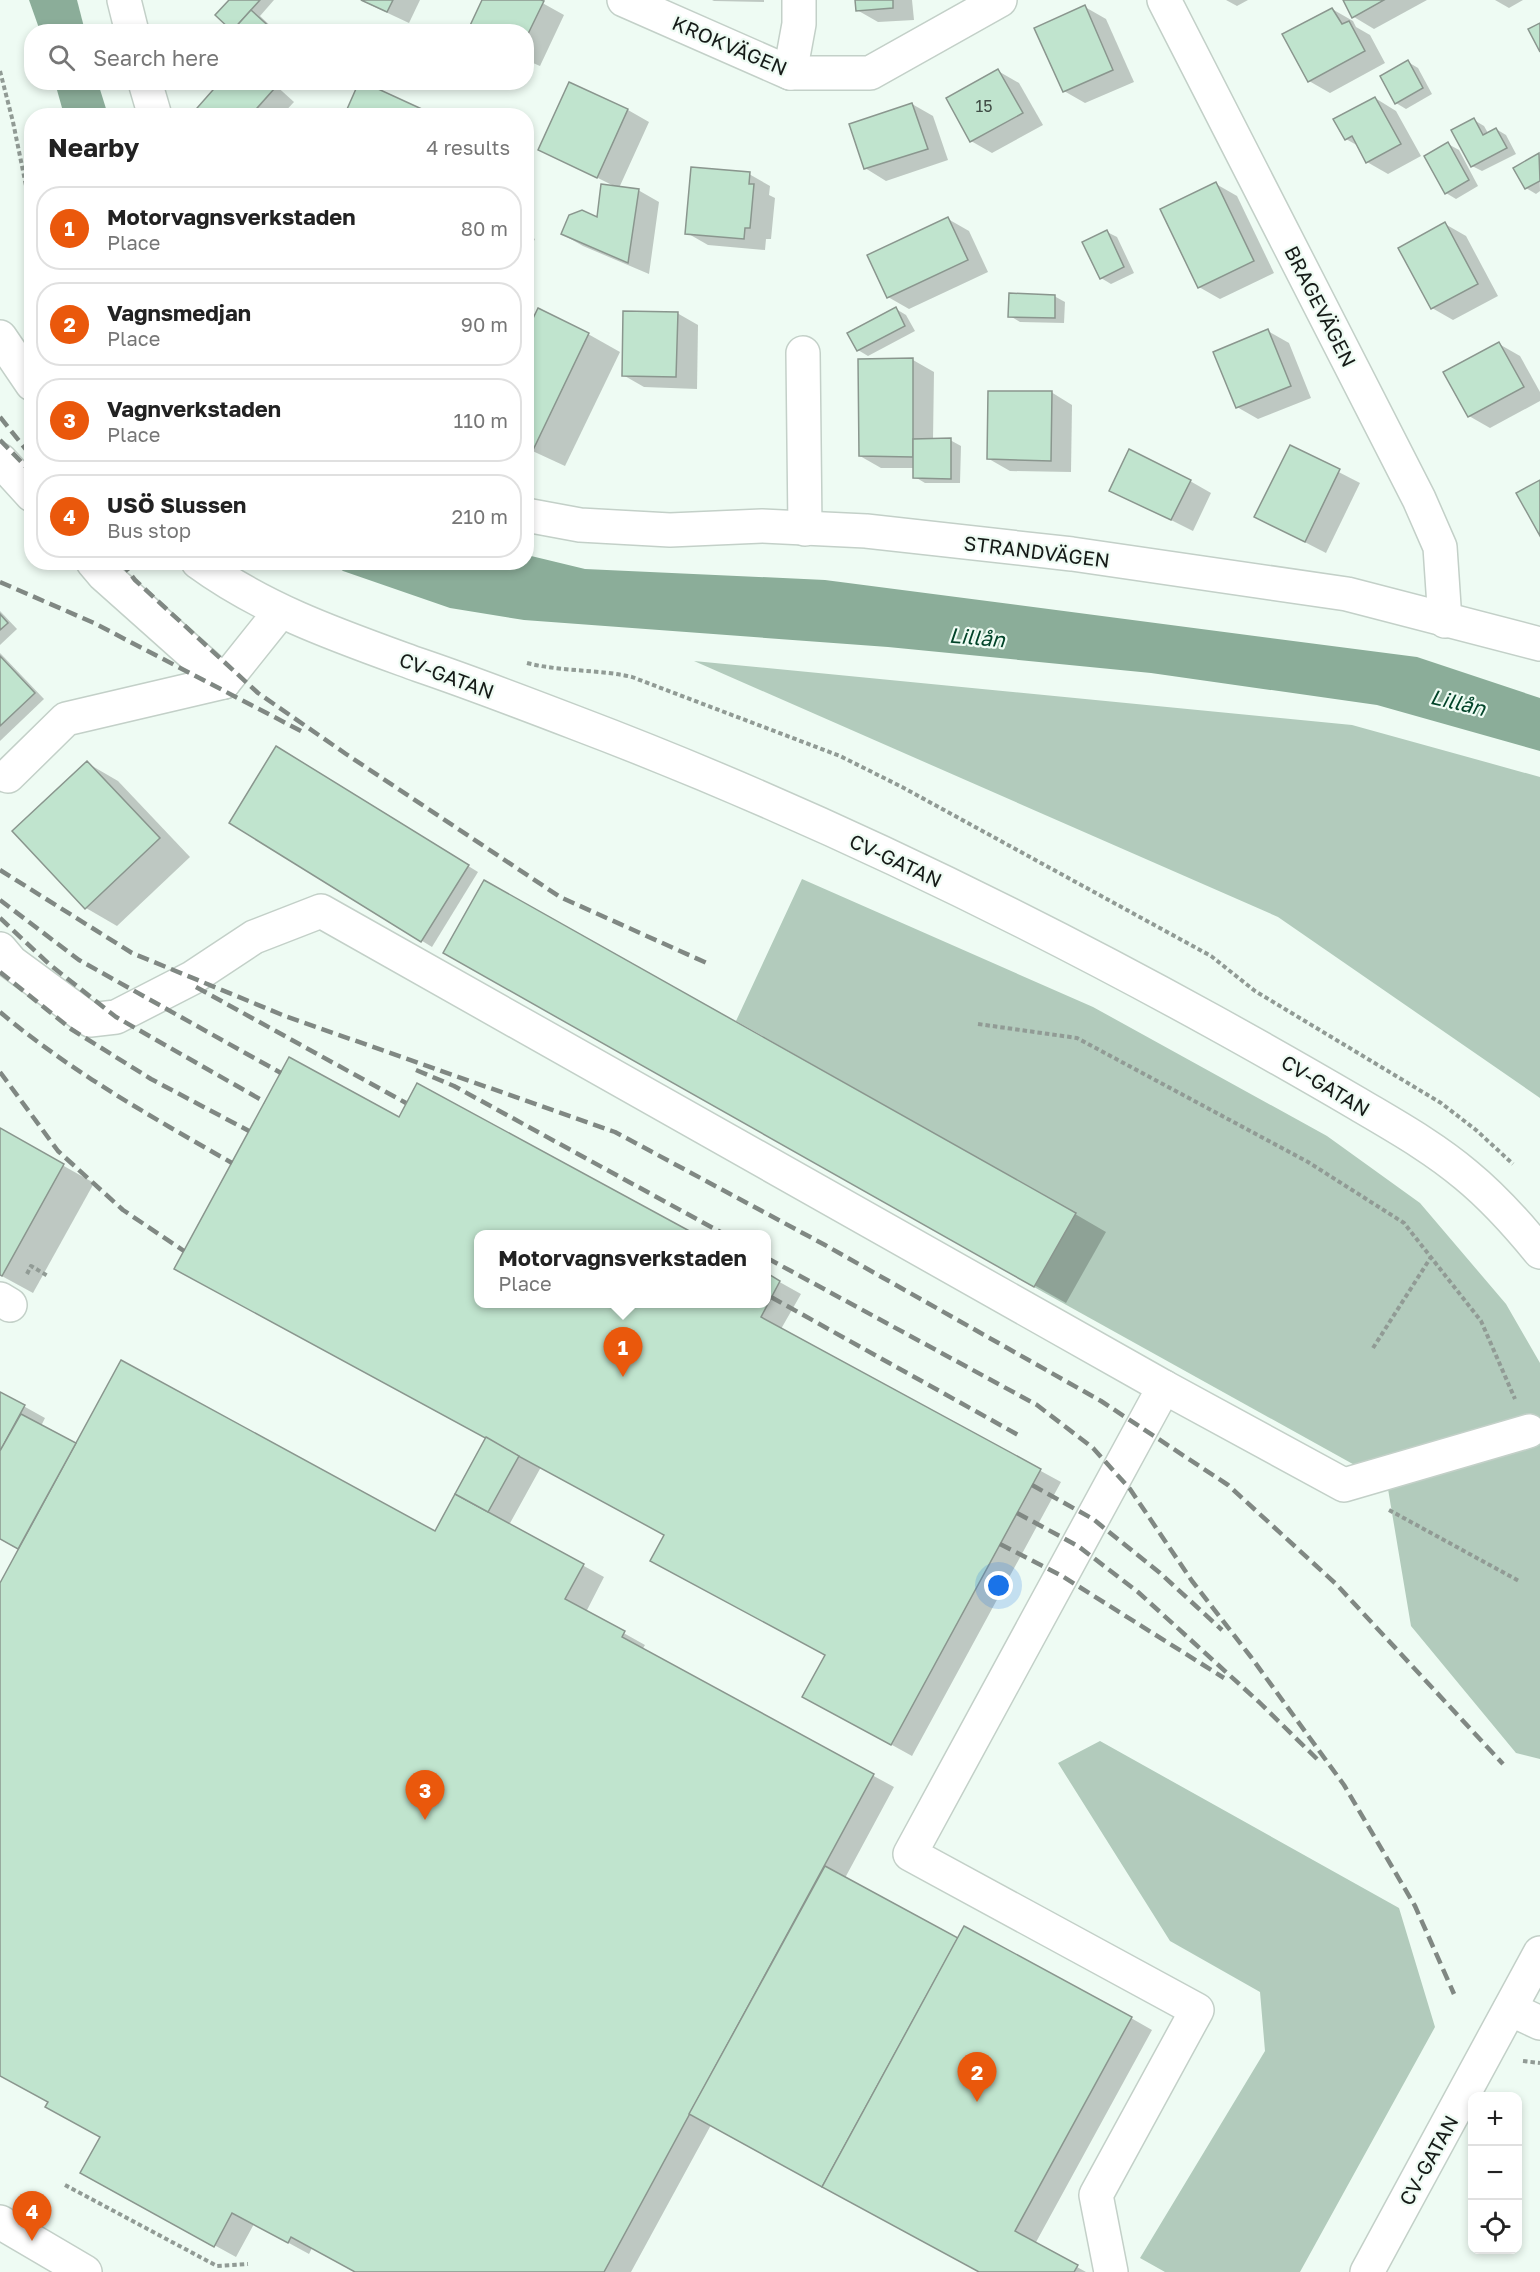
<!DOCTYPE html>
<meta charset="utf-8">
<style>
body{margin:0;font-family:"Golos Text",sans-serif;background:#f6f6f6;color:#222}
.controls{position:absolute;right:18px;bottom:18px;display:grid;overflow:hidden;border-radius:12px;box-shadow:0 3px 9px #0003}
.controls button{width:54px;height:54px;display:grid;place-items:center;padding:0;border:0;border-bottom:2px solid #e0e0e0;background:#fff;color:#222;font:30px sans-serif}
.you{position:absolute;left:999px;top:1586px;width:21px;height:21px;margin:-15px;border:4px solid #fff;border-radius:50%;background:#1a73e8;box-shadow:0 0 0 9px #1a73e833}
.badge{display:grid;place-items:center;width:39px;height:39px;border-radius:50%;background:#ea580c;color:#fff;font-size:20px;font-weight:700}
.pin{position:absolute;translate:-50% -50px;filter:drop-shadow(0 2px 3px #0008)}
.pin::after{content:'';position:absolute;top:32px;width:21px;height:18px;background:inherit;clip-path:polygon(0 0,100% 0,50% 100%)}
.popup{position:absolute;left:474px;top:1230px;width:297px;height:78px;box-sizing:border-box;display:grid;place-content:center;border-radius:12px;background:#fff;filter:drop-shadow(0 2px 4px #0005);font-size:20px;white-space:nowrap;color:#767676}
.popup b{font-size:22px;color:#222}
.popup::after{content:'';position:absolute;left:50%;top:100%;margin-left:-12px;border:12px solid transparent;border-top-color:#fff}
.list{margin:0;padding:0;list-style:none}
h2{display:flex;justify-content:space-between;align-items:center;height:78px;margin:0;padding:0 24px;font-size:26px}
h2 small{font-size:20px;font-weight:400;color:#767676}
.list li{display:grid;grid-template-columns:39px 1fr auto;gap:18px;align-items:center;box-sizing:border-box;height:84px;margin:0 12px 12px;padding:0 12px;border:2px solid #e0e0e0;border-radius:24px}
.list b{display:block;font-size:22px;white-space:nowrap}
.list p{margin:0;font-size:20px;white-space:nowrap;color:#767676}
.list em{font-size:20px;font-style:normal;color:#767676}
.icon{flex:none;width:33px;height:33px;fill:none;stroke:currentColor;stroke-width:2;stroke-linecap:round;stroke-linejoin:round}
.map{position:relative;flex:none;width:1540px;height:2272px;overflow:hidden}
.search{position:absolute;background:#fff;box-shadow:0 3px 9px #0003;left:24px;top:24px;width:510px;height:66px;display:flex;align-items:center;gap:15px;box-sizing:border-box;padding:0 21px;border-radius:24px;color:#767676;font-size:22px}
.panel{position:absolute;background:#fff;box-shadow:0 3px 9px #0003;left:24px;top:108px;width:510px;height:462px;border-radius:24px}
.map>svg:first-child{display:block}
.green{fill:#b2cbbc}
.water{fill:#8bad99}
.shadow{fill:#0003}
.building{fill:#c0e4ce;stroke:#8a968e;stroke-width:1.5}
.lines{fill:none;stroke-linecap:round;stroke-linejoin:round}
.minor-casing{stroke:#c3d0c8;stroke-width:36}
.path{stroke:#919b95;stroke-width:4;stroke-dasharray:4.5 3;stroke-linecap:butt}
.minor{stroke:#fff;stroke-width:33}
.rail{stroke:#808883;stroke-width:4.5;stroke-dasharray:12 6;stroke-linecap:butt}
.labels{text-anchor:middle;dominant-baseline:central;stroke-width:4.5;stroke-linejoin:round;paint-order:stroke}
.number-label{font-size:16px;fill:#404d46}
.street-label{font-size:20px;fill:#161b18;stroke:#eefbf3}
.water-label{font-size:21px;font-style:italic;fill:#014328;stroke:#eefbf3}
</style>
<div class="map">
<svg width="1540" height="2272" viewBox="0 0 1540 2272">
<rect width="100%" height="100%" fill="#eefbf3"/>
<g class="green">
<polygon points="694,661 1352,725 1540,777 1540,1098 1278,917"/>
<polygon points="802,879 1093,1007 1327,1136 1420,1203 1506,1304 1540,1363 1540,1759 1516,1753 1411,1626 1387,1483 1034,1287 1075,1213 736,1021"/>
<polygon points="1100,1741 1399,1908 1435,2027 1300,2272 1165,2272 1140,2258 1265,2051 1260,1992 1170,1941 1058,1763"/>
</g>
<g class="water">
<polygon points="29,0 77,0 85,31 40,31"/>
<polygon points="55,83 98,83 108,115 64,115"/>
<polygon points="527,555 585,569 825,580 1417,657 1540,698 1540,751 1377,705 1151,673 888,647 524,620 450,608 343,571 332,563 526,562"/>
</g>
<g class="shadow">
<polygon points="231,0 274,0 260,16 277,32 235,32 217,15"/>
<polygon points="360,0 420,0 409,23"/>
<polygon points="484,0 537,0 564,15 540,66 526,60 526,32"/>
<polygon points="712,0 764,0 764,2 714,1"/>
<polygon points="857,0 912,0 914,20 878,22 857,10"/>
<polygon points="1226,0 1248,0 1237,6"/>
<polygon points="1345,0 1427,0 1374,29 1354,17"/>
<polygon points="1495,0 1523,0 1509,8"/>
<polygon points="1085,7 1106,19 1134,82 1085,103 1064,91"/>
<polygon points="1332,9 1353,21 1356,27 1370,35 1385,63 1330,93 1309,81"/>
<polygon points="1408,62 1418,68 1432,94 1406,109 1396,103"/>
<polygon points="998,71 1019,83 1043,125 992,153 971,141"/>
<polygon points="223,82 272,82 294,102 281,116 192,116"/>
<polygon points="570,84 628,110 649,122 619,188 638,190 659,202 649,274 583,246 562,234 598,219 614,186 540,149"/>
<polygon points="1375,98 1396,111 1421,156 1388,174 1367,162 1360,147 1346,139"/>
<polygon points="912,104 933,116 948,160 886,181 865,168"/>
<polygon points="1474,120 1484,126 1488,133 1496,129 1506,135 1516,154 1482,171 1472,166"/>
<polygon points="1448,144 1459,150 1478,186 1456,199 1446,193"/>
<polygon points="1539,155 1540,191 1536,194 1526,188 1515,168"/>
<polygon points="749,174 770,186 769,195 775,198 771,239 766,239 765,250 708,245 687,233"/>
<polygon points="1216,184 1237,196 1274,273 1220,299 1199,287"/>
<polygon points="948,219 969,231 988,272 909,309 888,297"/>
<polygon points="1445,224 1466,236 1498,296 1453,320 1432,308"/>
<polygon points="1107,232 1117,237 1134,273 1111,284 1101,278"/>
<polygon points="526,234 535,239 526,257"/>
<polygon points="1054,296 1065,302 1064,323 1020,322 1010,316"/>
<polygon points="896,309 906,315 915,331 868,356 858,350"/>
<polygon points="677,313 698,325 697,389 644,387 623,375"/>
<polygon points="1268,331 1289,343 1311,398 1258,419 1237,407"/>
<polygon points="588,334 620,352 565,466 526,448 526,336"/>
<polygon points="1499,344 1520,356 1540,392 1540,401 1490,428 1469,416"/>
<polygon points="913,360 934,372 933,440 950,440 961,446 960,483 925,483 915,477 914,468 881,468 860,456"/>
<polygon points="1051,392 1072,405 1071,472 1010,471 989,459"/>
<polygon points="1290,447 1360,483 1326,553 1256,517"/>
<polygon points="1190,481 1211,493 1193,531 1111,490"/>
<polygon points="0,611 17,629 0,645"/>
<polygon points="0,653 44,699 0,741"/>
<polygon points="287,754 478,872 432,947 231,823"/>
<polygon points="87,763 118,781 190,857 117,926 86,908"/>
<polygon points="476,970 1075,1214 1106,1232 1066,1303"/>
<polygon points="417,1085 692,1234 479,1234 479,1304 767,1304 767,1275 801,1294 781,1329 1061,1482 912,1756 825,1708 826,1655 666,1535 541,1467 509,1525 604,1577 586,1612 645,1645 642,1650 894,1787 845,1878 958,1940 1131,2018 1152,2030 1035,2244 1086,2272 981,2272 711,2125 631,2272 357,2272 312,2248 309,2254 254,2224 236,2257 103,2184 102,2137 50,2102 0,2075 0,1586 20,1550 0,1539 0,1393 45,1418 41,1426 75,1445 436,1533 487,1437 399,1119"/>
<polygon points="0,1130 94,1183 33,1293 0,1275"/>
</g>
<g class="building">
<polygon points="229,0 260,0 232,31 215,15"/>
<polygon points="361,0 393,0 387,12"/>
<polygon points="482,0 541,0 544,1 526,38 526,32 467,32"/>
<polygon points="855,0 893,0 893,8 856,11"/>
<polygon points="1343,0 1384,0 1352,18"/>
<polygon points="1085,5 1113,70 1063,92 1034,28"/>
<polygon points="1332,8 1342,24 1349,21 1365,51 1308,82 1282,34"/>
<polygon points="251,10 275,32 232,31"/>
<polygon points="1540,23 1540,52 1528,29"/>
<polygon points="1408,60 1423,88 1395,104 1380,76"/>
<polygon points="998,69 1023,113 970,142 946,98"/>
<polygon points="220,82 266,82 274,89 250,116 190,116"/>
<polygon points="359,82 363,82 437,116 344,116"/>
<polygon points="569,82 628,109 597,178 538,150"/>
<polygon points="1375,97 1401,144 1366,163 1352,136 1345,140 1333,119"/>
<polygon points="912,103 928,149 864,169 849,124"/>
<polygon points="1474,118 1483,135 1496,128 1507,148 1471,167 1451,130"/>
<polygon points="1448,142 1469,180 1445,194 1424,156"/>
<polygon points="1539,153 1540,181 1525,189 1513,168"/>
<polygon points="691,167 750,172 749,184 754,184 750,228 745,228 744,239 685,234"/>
<polygon points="1216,182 1254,261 1198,288 1160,209"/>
<polygon points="601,184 639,189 628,263 561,234 569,215 582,210 597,217"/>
<polygon points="948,217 968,260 887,298 867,255"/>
<polygon points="1445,222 1478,284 1431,309 1398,248"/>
<polygon points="1107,230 1124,267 1100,279 1082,242"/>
<polygon points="1009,293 1055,295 1055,318 1008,317"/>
<polygon points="896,307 905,326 857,351 847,333"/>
<polygon points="538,308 589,333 533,450 526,447 526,333"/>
<polygon points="623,311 678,312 676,377 622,376"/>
<polygon points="1268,329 1291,386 1236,408 1213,352"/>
<polygon points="1499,342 1524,387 1468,417 1443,372"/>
<polygon points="913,358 913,457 859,456 858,359"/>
<polygon points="988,391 1052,391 1051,461 987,459"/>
<polygon points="951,438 951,479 913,478 913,439"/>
<polygon points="1290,445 1340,469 1305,542 1254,517"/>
<polygon points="1129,449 1191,480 1171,520 1109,491"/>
<polygon points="1540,480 1540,536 1516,493"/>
<polygon points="0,614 8,623 0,630"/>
<polygon points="0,656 35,693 0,726"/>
<polygon points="276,746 469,865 421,942 229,823"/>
<polygon points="87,761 160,838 85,909 12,831"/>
<polygon points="484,880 1076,1213 1034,1287 443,953"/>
<polygon points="289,1057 399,1117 417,1083 695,1234 479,1234 479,1304 767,1304 767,1273 780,1281 761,1317 1041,1469 891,1745 802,1697 825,1655 650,1561 664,1535 174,1269"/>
<polygon points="0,1128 64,1164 2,1276 0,1275"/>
<polygon points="121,1360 435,1531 455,1494 584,1564 565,1599 625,1631 622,1637 874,1774 604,2272 355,2272 291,2237 288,2243 232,2213 214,2247 80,2173 100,2137 45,2107 48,2102 0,2076 0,1583"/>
<polygon points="0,1392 25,1405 0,1451"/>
<polygon points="21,1414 76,1443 18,1549 0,1539 0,1451"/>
<polygon points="486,1437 519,1456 488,1512 455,1494"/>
<polygon points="825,1866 958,1938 822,2187 689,2114"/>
<polygon points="964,1926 1132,2017 1015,2231 1078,2265 1074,2272 979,2272 822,2187"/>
</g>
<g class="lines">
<defs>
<g id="minor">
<polyline points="124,0 132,32"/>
<polyline points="624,0 790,73 870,73 1000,0"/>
<polyline points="1164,0 1419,499 1440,547 1445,621"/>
<polyline points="790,73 799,24 799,0"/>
<polyline points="145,82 155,116"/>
<polyline points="0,337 32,384"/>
<polyline points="803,353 805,529"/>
<polyline points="0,460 32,495"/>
<polyline points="526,515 580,525 670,530 762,526 866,531 1072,554 1347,594 1540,644"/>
<polyline points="93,562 104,575 224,682"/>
<path d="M198,562C265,611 342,637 419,665C472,683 524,703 576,723C795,806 1007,908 1212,1021C1261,1048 1310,1076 1358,1104C1395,1126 1433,1147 1466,1175C1494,1198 1518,1225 1540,1252"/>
<polyline points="8,776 66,719 224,682 280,612"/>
<polyline points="0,949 11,962 90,1020 116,1017 192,978 254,937 321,911 1164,1387 910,1854 1197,2010 1096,2195 1111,2272"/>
<polyline points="0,1299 10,1305"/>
<polyline points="1164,1387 1344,1485 1529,1431"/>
<polyline points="1510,2009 1540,2023"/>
<polyline points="0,2222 85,2272"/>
<polyline points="1367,2272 1540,1953"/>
</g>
</defs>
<use href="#minor" class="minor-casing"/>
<g class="path">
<polyline points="0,71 13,122 32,215"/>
<path d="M527,663C562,672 598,669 632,677L840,756L902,787L1211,956L1255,991L1441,1103L1476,1130L1513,1164"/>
<polyline points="978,1024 1077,1038 1308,1162 1404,1223 1481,1321 1515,1399"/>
<polyline points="27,1274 31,1266 48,1276"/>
<polyline points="1373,1348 1431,1257"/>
<polyline points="1389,1510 1519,1581"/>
<polyline points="1523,2061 1540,2063"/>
<polyline points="65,2185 217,2266 248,2264"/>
</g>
<use href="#minor" class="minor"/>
<g class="rail">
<polyline points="0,417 32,457"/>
<polyline points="0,440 32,473"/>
<polyline points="121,562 135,580 258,693 346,754 560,897 709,964"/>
<polyline points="0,582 94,623 301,731"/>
<polyline points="0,870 132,953 285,1016 615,1132 825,1245 1101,1401 1228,1485 1336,1584 1503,1764"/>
<polyline points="0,900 79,960 281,1073"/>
<polyline points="0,918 49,964 116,1017 265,1102"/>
<polyline points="0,972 71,1029 151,1079 249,1131"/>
<polyline points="196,987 406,1103"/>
<path d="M0,1012C71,1072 152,1117 232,1163"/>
<polyline points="416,1070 454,1086 724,1234"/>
<polyline points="0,1072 58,1151 123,1210 184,1251"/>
<polyline points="767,1258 1037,1405 1093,1448 1130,1489 1192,1581 1251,1657 1344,1785 1415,1906 1454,1994"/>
<polyline points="771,1297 1020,1436"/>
<polyline points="1032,1485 1093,1519 1160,1573 1222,1630"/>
<polyline points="1017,1513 1078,1546 1138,1592 1259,1702 1317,1759"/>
<polyline points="1000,1544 1062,1576 1224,1678"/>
</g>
</g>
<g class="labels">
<g class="number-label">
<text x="984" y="106">15</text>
</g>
<g class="street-label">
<text transform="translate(730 45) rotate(23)">KROKVÄGEN</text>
<text transform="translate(1321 306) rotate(63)">BRAGEVÄGEN</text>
<text transform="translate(1037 551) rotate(7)">STRANDVÄGEN</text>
<text transform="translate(447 675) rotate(20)">CV-GATAN</text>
<text transform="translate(896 860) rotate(25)">CV-GATAN</text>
<text transform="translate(1326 1085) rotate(31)">CV-GATAN</text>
<text transform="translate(1428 2160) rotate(-61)">CV-GATAN</text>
</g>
<g class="water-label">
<text transform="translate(977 637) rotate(5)">Lillån</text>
<text transform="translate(1458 702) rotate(13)">Lillån</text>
</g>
</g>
</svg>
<div class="controls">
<button>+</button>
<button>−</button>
<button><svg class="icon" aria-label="locate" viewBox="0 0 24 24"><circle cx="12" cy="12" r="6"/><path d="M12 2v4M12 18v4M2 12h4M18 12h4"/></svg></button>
</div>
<div class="you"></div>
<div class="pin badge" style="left:623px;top:1377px">1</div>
<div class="popup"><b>Motorvagnsverkstaden</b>Place</div>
<div class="pin badge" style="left:977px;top:2102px">2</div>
<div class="pin badge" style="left:425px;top:1820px">3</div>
<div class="pin badge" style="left:32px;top:2241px">4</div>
<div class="search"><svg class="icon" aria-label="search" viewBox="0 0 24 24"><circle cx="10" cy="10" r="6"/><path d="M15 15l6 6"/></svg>Search here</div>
<section class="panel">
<h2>Nearby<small>4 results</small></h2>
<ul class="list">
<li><span class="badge">1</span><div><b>Motorvagnsverkstaden</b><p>Place</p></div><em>80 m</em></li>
<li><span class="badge">2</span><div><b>Vagnsmedjan</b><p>Place</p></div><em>90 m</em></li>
<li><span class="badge">3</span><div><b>Vagnverkstaden</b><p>Place</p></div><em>110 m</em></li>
<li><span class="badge">4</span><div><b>USÖ Slussen</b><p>Bus stop</p></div><em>210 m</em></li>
</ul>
</section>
</div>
